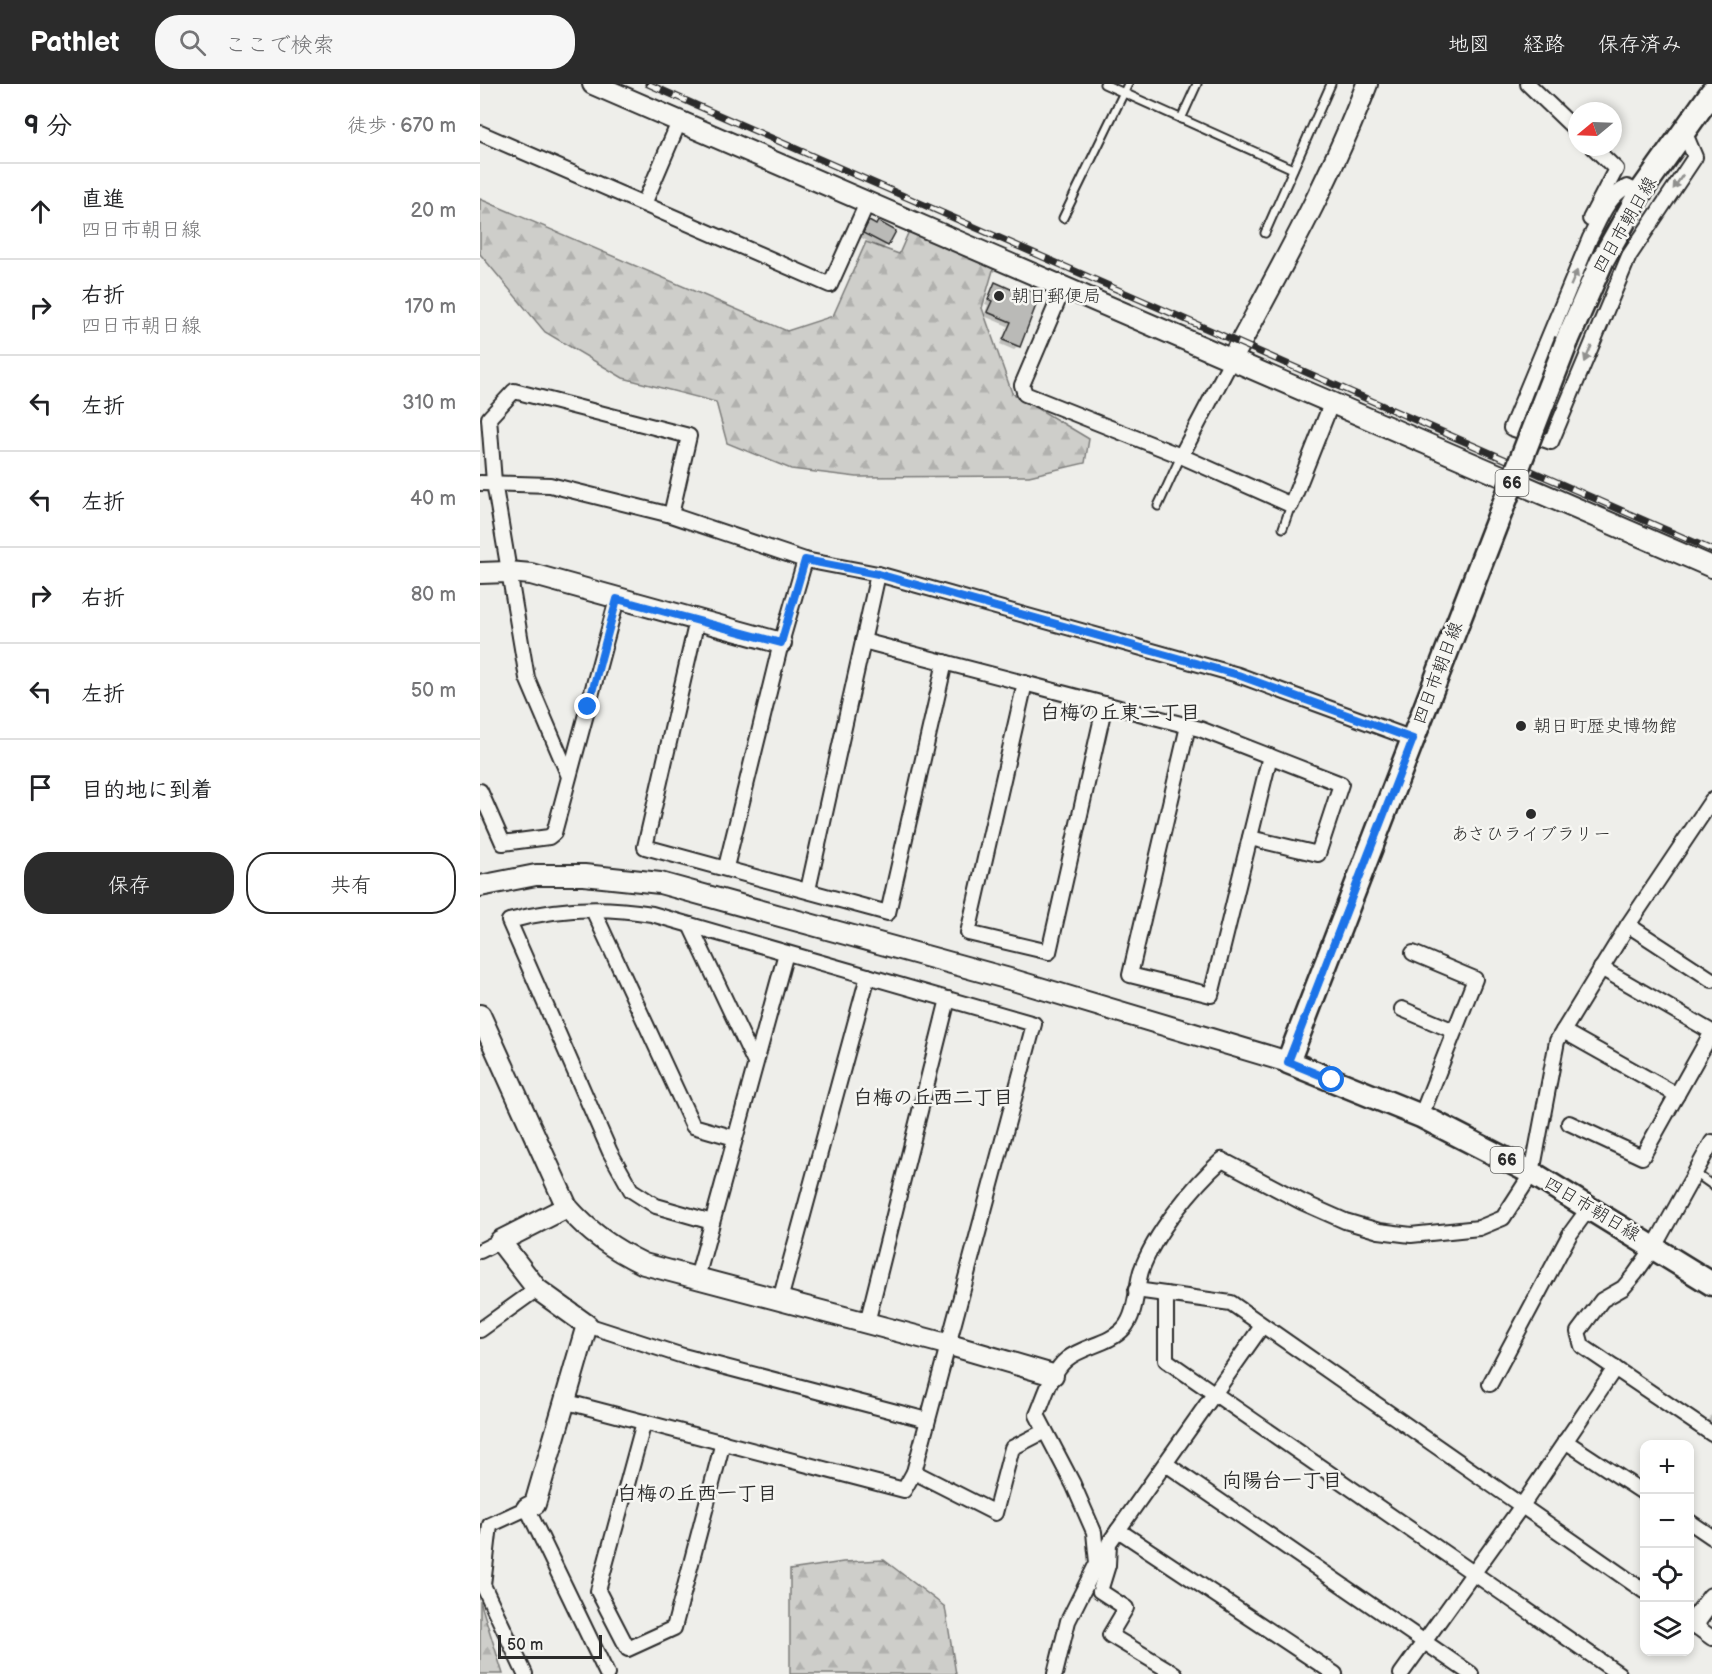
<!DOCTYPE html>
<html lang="ja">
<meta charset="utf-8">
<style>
body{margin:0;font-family:"Balsamiq Sans","Klee One",sans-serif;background:#f6f6f6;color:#202124}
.controls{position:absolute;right:18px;bottom:18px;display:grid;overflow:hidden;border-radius:12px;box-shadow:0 3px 9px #0003}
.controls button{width:54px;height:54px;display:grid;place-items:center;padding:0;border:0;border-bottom:2px solid #e0e0e0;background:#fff;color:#202124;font:30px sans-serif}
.compass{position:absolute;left:1088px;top:18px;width:54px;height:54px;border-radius:50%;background:#fff;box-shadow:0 3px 9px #0003;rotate:251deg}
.scale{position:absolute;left:18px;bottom:15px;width:104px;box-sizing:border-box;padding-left:6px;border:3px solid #2b2b2b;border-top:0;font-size:16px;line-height:21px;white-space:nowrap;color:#2b2b2b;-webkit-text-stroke:4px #f6f6f2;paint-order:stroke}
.stop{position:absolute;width:18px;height:18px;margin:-14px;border:4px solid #1a73e8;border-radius:50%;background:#fff}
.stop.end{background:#1a73e8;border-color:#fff;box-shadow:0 2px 6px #0008}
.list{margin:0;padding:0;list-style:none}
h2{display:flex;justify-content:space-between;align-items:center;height:78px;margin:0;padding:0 24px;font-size:26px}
h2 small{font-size:20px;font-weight:400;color:#757577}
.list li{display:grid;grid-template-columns:39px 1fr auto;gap:18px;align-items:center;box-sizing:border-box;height:96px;padding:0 24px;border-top:2px solid #e0e0e0}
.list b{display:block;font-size:22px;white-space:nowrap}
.list p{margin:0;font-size:20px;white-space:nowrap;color:#757577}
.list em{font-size:20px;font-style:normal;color:#757577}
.actions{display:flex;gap:12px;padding:18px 24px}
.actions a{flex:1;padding:14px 0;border:2px solid #2b2b2b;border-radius:24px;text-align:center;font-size:21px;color:#2b2b2b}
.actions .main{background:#2b2b2b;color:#fff}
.icon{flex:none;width:33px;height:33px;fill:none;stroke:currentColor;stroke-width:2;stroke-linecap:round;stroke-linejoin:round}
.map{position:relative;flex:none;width:1232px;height:1590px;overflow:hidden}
header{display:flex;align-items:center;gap:36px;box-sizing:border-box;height:84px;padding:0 30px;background:#2b2b2b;color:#fff}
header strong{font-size:28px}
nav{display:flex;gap:33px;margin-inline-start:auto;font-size:21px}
.search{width:420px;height:54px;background:#f6f6f6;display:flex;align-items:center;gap:15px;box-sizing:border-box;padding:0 21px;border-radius:24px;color:#757577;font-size:22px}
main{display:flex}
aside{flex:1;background:#fff}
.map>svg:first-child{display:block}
.forest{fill:url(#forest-firs);stroke:#7c7c7a;stroke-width:1.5}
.shadow{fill:#0003}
.building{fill:#babab7;stroke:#2b2b2b;stroke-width:1.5}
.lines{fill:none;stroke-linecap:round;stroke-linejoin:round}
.lane-casing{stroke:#2b2b2b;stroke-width:11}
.street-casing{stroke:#2b2b2b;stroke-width:18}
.secondary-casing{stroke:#2b2b2b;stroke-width:24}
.primary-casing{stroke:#2b2b2b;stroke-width:27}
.lane{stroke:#f6f6f2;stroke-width:7}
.street{stroke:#f6f6f2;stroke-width:14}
.secondary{stroke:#f6f6f2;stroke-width:20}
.primary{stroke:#f6f6f2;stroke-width:22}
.rail-casing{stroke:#2b2b2b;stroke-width:7}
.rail{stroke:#f6f6f2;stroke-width:4.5;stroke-dasharray:14;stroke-linecap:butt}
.primary-bridge-casing{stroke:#2b2b2b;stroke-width:27;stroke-linecap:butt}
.primary-bridge{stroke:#f6f6f2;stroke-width:22}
.oneway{fill:#90908e}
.route{stroke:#1a73e8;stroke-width:8}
.poi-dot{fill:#2b2b2b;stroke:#f6f6f2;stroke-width:2}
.labels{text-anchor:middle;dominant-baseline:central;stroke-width:5;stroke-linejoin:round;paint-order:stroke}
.shield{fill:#f6f6f2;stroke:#686867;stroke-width:1.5}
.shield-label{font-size:16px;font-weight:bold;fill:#2b2b2b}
.street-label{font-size:18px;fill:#2b2b2b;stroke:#f6f6f2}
.poi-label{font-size:18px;fill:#2b2b2b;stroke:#f6f6f2;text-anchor:start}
.neighbourhood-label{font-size:20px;font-weight:bold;fill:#2b2b2b;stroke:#f6f6f2}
</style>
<header>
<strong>Pathlet</strong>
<div class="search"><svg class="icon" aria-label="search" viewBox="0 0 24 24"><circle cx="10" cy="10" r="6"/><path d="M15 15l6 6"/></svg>ここで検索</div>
<nav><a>地図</a><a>経路</a><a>保存済み</a></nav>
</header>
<main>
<aside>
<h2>9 分<small>徒歩 · 670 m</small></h2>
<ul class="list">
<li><svg class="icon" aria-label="ahead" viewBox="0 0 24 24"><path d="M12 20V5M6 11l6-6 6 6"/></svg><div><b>直進</b><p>四日市朝日線</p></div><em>20 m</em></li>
<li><svg class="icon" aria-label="right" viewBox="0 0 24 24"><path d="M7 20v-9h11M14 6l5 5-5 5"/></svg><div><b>右折</b><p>四日市朝日線</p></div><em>170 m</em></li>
<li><svg class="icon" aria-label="left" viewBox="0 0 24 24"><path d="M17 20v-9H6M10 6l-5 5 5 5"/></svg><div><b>左折</b></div><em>310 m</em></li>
<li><svg class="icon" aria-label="left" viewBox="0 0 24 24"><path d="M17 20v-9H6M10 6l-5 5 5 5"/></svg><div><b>左折</b></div><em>40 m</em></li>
<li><svg class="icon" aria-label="right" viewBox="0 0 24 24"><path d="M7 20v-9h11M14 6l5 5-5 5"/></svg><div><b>右折</b></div><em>80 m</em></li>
<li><svg class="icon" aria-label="left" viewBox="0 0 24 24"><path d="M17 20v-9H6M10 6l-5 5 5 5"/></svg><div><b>左折</b></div><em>50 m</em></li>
<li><svg class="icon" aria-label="arrive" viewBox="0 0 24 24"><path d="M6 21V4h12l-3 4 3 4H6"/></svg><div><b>目的地に到着</b></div></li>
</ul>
<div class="actions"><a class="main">保存</a><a>共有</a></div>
</aside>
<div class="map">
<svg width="1232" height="1590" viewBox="0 0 1232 1590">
<defs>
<pattern id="forest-firs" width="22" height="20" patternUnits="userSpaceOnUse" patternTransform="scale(1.5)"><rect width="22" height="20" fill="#cececa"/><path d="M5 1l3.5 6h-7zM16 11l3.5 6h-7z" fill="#b1b1ae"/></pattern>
</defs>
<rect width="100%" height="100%" fill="#eeeeea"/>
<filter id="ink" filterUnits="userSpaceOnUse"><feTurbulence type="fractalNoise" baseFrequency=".0167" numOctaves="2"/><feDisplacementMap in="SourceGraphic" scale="12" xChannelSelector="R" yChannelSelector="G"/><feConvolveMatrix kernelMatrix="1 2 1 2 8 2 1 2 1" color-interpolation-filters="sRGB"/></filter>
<g filter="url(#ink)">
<g class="forest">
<polygon points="0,115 307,247 353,232 386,158 419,170 429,147 514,183 502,224 532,309 609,355 605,379 549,392 377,393 311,385 247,359 236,318 143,294 65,248 0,170"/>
<polygon points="404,1476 465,1523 476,1590 310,1590 310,1486 363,1478"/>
<polygon points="0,1517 23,1590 0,1590"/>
</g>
<g class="shadow">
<polygon points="389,139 395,142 398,139 414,147 403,166 380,153"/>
<polygon points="515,200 541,211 545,207 539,262 534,266 520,260 528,242 504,232 508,221 505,220"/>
<polygon points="1232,1330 1232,1350 1223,1344"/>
</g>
<g class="building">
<polygon points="389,137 396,141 398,137 416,147 408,162 383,149"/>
<polygon points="515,198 542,210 545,205 560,211 540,263 523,256 531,238 507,228 512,217 508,215"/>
</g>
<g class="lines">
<defs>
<g id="lane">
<polyline points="624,0 813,85"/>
<polyline points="701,35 717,0"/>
<polyline points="583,134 648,0"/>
<polyline points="785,149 851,0"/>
<polyline points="678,422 701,372"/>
<polyline points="803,444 811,421"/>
<polyline points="1215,1089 1232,1101"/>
</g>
<g id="street">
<polyline points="1048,0 1097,47"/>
<polyline points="0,49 350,201 387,119"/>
<path d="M1160,109L1147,103C1128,112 1120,135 1110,154L1031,344L1071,358L1149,172L1215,73L1204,47"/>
<polyline points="164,120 199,38"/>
<polyline points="1110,135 1136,85 1113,63"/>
<polyline points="583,205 542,301 545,310 701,372 811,421 851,320"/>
<polyline points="701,372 752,275"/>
<polyline points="0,399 70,401 191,431 325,476 398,490 758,591 933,655"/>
<polyline points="217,536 165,763 408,829 465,578"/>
<polyline points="383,557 720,645 861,700 838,770 770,754"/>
<polyline points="545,599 488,849 569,868 625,620"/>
<polyline points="708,642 650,891 731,911 790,672"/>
<polyline points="88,690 47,594 14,398 9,334 34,307 209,352 191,431"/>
<polyline points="0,707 23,759 69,753 74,749 137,515"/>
<polyline points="246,783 301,559 325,476"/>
<polyline points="328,806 398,490"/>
<polyline points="113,826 213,1042 255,1054"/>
<polyline points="210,841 275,979"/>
<polyline points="1148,841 1232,896"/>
<polyline points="933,869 995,895 941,1032"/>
<polyline points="922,925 974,947"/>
<polyline points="1083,947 1197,1011"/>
<polyline points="1089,1039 1162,1073 1232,948 1121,884"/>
<polyline points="1232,1058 1174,1163 1155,1190 1143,1204 1122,1216 1098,1248 1102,1262 1232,1350"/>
<polyline points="0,1167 20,1157"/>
<polyline points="217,1194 306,869"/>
<polyline points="656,1206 751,1219 1164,1507"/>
<polyline points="686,1210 686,1276 1139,1590"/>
<polyline points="300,1216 388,892"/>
<polyline points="387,1239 468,915"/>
<polyline points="107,1241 203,1272 447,1336"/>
<polyline points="0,1246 57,1205"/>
<polyline points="1010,1300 1090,1150 1109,1124"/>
<path d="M87,1318L424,1406L434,1388L554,940L172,830C124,822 75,824 29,837L130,1068L151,1106L176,1122L232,1138"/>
<polyline points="164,1338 118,1507 148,1565 194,1544 243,1358"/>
<polyline points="1085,1357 1164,1409"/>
<polyline points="686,1380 991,1590"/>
<polyline points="434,1388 515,1429 532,1364 565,1347"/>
<polyline points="1210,1438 1232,1453"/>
<polyline points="638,1446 855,1590"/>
<polyline points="1210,1538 1232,1554"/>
<polyline points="45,1590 3,1501 10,1441 47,1424 127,1590"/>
<path d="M575,1590L588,1537L617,1479L614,1448L593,1400L557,1331C565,1313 571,1288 587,1275C603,1262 630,1260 644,1244C656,1231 656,1204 661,1187C674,1150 713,1102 742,1076L822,1118L865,1137L899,1147L931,1151L999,1144L1023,1134L1052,1089L1077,957L1148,841L1232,716"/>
<polyline points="695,1590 630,1551 646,1524 620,1507 628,1481 629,1459 782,1242"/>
<polyline points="921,1590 1041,1423 1135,1284"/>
</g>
<g id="secondary">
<polyline points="113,0 1232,483"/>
<path d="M752,275C800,185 851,95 887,0"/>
<polyline points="0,489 28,488 51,490 301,559"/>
<polyline points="0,802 56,791 104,791 180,799 533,896 808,978"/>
<path d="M0,931L87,1123C110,1149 133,1165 164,1180L470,1261L573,1291"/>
<polyline points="47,1424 55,1420 107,1241 57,1205 20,1157 87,1123"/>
<polyline points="1213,1540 1232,1514"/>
</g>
<g id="primary">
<polyline points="1087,257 1122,177 1160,109 1232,8"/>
<polyline points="977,541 808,978 941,1032 1052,1089 1232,1200"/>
</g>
</defs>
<use href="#lane" class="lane-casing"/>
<use href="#street" class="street-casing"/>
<use href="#secondary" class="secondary-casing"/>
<use href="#primary" class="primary-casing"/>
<use href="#lane" class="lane"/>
<use href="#street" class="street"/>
<use href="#secondary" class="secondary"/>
<use href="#primary" class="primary"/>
<defs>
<polyline id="rail" points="168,0 1232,466"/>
</defs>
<use href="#rail" class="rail-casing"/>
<use href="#rail" class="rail"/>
<defs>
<polyline id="primary-bridge" points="977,541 1087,257"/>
</defs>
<use href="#primary-bridge" class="primary-bridge-casing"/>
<use href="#primary-bridge" class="primary-bridge"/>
</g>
<defs><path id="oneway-solid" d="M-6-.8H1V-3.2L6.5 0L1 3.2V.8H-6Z" transform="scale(1.5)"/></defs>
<g class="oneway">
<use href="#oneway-solid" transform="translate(1198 98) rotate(124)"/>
<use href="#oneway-solid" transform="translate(1094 194) rotate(-67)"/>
<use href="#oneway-solid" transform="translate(1108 270) rotate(113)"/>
</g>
</g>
<g class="lines" filter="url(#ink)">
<polyline class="route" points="108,623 137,515 301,559 325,476 398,490 758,591 933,655 808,978 852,996"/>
</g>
<g class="poi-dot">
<circle cx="519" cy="212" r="6"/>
<circle cx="1041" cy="642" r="6"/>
<circle cx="1051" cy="730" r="6"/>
</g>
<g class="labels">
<g class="shield">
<rect x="1015.5" y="386" width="33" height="26" rx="4.5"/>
<rect x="1010.5" y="1063" width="33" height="26" rx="4.5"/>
</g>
<g class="shield-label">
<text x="1032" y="399">66</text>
<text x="1027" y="1076">66</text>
</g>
<g class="street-label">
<text transform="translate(1145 141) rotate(-60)">四日市朝日線</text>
<text transform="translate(958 589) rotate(-69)">四日市朝日線</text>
<text transform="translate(1112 1125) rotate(31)">四日市朝日線</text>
</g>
<g class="poi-label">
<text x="531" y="212">朝日郵便局</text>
<text x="1053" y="642">朝日町歴史博物館</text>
<text x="1051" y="750" text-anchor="middle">あさひライブラリー</text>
</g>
<g class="neighbourhood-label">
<text x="640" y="629">白梅の丘東二丁目</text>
<text x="453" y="1014">白梅の丘西二丁目</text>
<text x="802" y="1397">向陽台一丁目</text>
<text x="217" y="1410">白梅の丘西一丁目</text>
</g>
</g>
</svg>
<div class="controls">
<button>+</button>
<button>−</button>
<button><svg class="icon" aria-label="locate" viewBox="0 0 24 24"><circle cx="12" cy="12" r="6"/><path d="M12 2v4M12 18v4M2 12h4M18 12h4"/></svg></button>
<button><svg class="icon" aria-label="layers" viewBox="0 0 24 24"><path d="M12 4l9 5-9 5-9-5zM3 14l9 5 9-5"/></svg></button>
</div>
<svg class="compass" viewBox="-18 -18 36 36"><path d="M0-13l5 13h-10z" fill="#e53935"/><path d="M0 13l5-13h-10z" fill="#757577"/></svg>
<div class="scale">50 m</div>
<div class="stop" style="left:852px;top:996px"></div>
<div class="stop end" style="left:108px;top:623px"></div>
</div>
</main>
